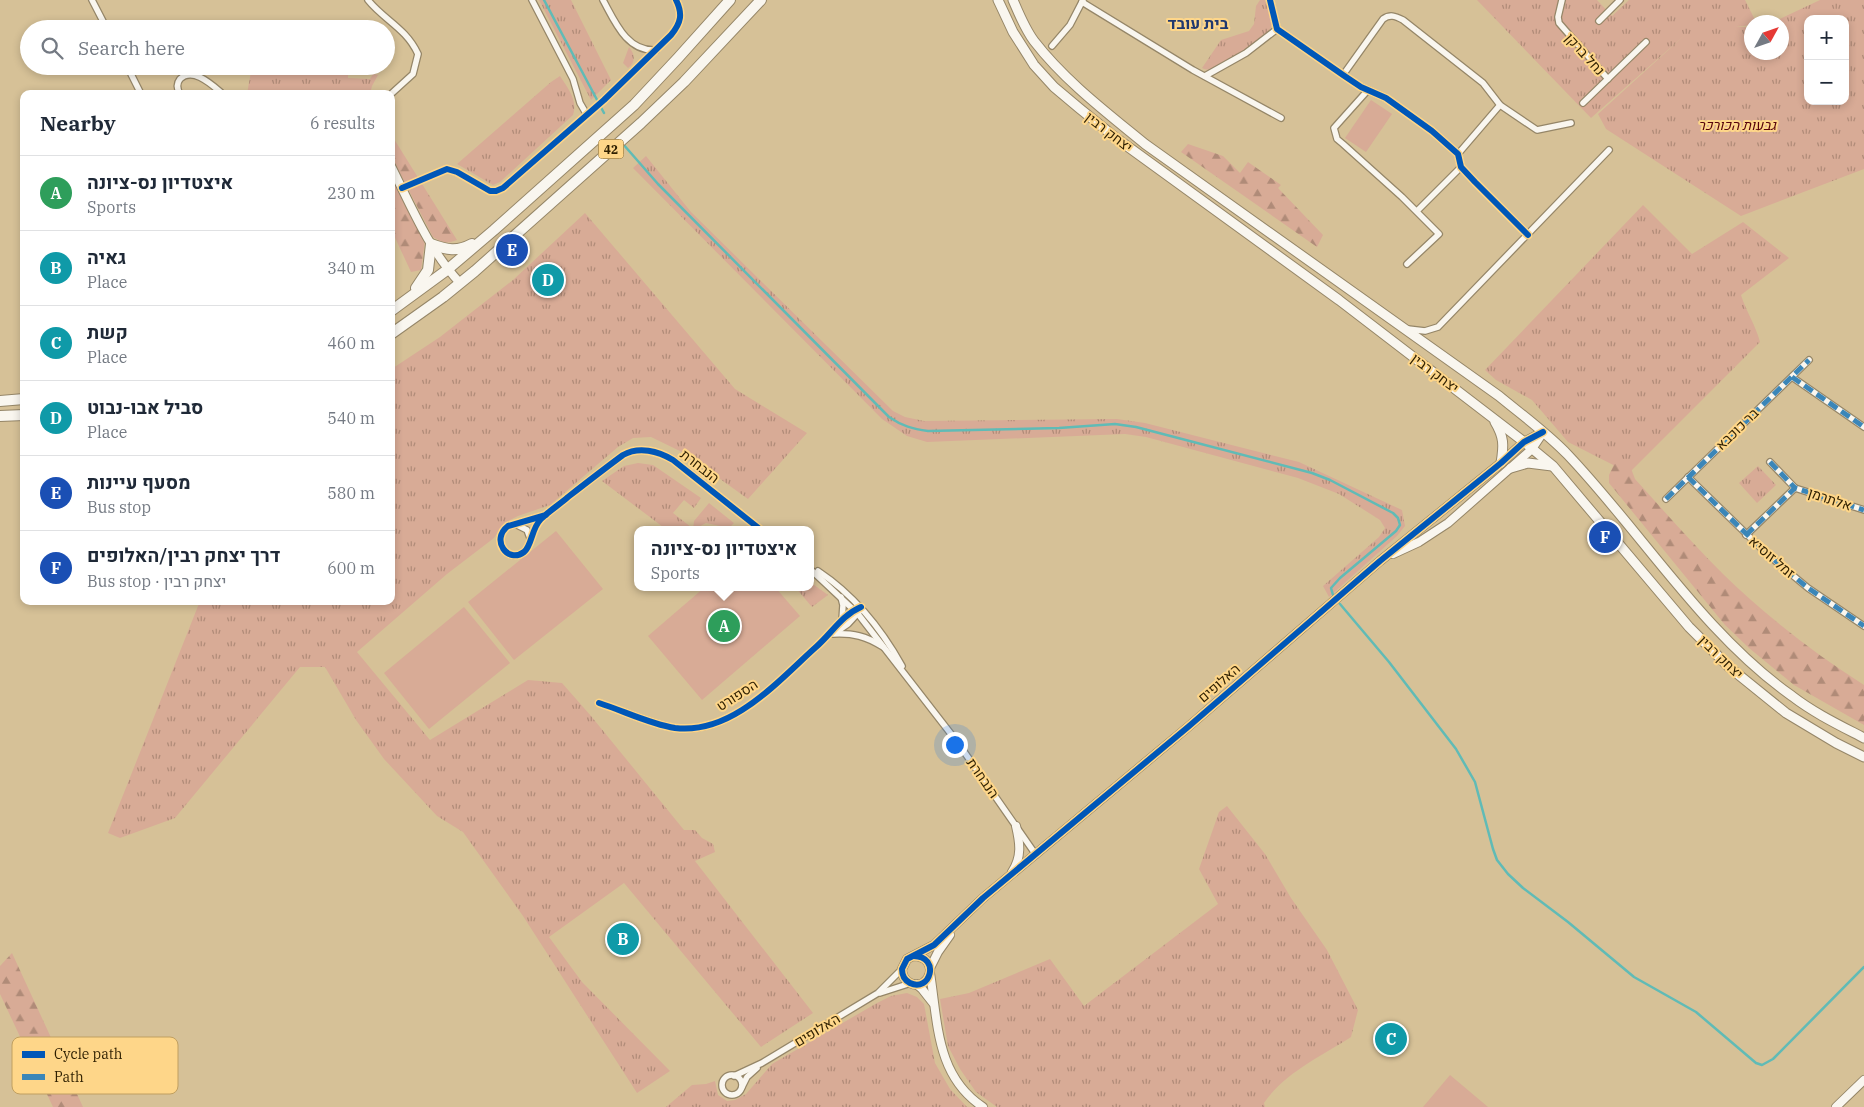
<!DOCTYPE html>
<meta charset="utf-8">
<style>
body{margin:0;font-family:"IBM Plex Serif",Heebo,serif;background:#f2f2f3;color:#1f2937}
.controls{position:absolute;right:15px;top:15px;display:grid;overflow:hidden;border-radius:10px;box-shadow:0 2px 8px #0003}
.controls button{width:45px;height:45px;display:grid;place-items:center;padding:0;border:0;border-bottom:1px solid #e0e1e3;background:#fff;color:#1f2937;font:25px sans-serif}
.compass{position:absolute;left:1744px;top:15px;width:45px;height:45px;border-radius:50%;background:#fff;box-shadow:0 2px 8px #0003;rotate:50deg}
.you{position:absolute;left:954px;top:744px;width:18px;height:18px;margin:-12px;border:4px solid #fff;border-radius:50%;background:#1a73e8;box-shadow:0 0 0 8px #1a73e833}
.badge{display:grid;place-items:center;width:32px;height:32px;border-radius:50%;background:#2563eb;color:#fff;font-size:16px;font-weight:700}
.pin{position:absolute;translate:-50% -50%;border:2px solid #fff;box-shadow:0 1px 5px #0006}
.popup{position:absolute;left:634px;top:526px;width:180px;height:65px;box-sizing:border-box;display:grid;place-content:center;border-radius:10px;background:#fff;filter:drop-shadow(0 1px 4px #0005);font-size:16px;white-space:nowrap;color:#747a83}
.popup b{font-size:19px;color:#1f2937}
.popup::after{content:'';position:absolute;left:50%;top:100%;margin-left:-10px;border:10px solid transparent;border-top-color:#fff}
.list{margin:0;padding:0;list-style:none}
h2{display:flex;justify-content:space-between;align-items:center;height:65px;margin:0;padding:0 20px;font-size:21px}
h2 small{font-size:16px;font-weight:400;color:#747a83}
.list li{display:grid;grid-template-columns:32px 1fr auto;gap:15px;align-items:center;box-sizing:border-box;height:75px;padding:0 20px;border-top:1px solid #e0e1e3}
.list b{display:block;font-size:19px;white-space:nowrap}
.list p{margin:0;font-size:16px;white-space:nowrap;color:#747a83}
.list em{font-size:16px;font-style:normal;color:#747a83}
.icon{flex:none;width:28px;height:28px;fill:none;stroke:currentColor;stroke-width:2;stroke-linecap:round;stroke-linejoin:round}
.map{position:relative;flex:none;width:1864px;height:1107px;overflow:hidden}
.search{position:absolute;background:#fff;box-shadow:0 2px 8px #0003;left:20px;top:20px;width:375px;height:55px;display:flex;align-items:center;gap:12px;box-sizing:border-box;padding:0 18px;border-radius:28px;color:#747a83;font-size:19px}
.panel{position:absolute;background:#fff;box-shadow:0 2px 8px #0003;left:20px;top:90px;width:375px;height:515px;border-radius:10px}
.map>svg:first-child{display:block}
.grass{fill:url(#grass-tufts);fill-rule:evenodd}
.forest{fill:url(#forest-firs)}
.pitch{fill:#d8ab96}
.lines{fill:none;stroke-linecap:round;stroke-linejoin:round}
.stream{stroke:#60bbb6;stroke-width:2.5}
.minor-casing{stroke:#958668;stroke-width:8}
.tertiary-casing{stroke:#958668;stroke-width:10}
.secondary-casing{stroke:#958668;stroke-width:11}
.trunk-casing{stroke:#958668;stroke-width:12}
.minor{stroke:#f9f6ef;stroke-width:5.5}
.tertiary{stroke:#f9f6ef;stroke-width:8}
.secondary{stroke:#f9f6ef;stroke-width:9}
.trunk{stroke:#f9f6ef;stroke-width:10}
.quiet{stroke:#3b86b8;stroke-width:5;stroke-dasharray:10 5;stroke-linecap:butt}
.cycleway-casing{stroke:#fed689;stroke-width:9}
.cycleway{stroke:#0057b8;stroke-width:6}
.labels{text-anchor:middle;dominant-baseline:central;stroke-width:4;stroke-linejoin:round;paint-order:stroke}
.shield{fill:#fed689;stroke:#6c5629;stroke-width:1}
.shield-label{font-size:12px;font-weight:bold;fill:#2e1f00}
.street-label{font-size:14px;fill:#2e1f00;stroke:#fed689}
.park-label{font-size:14px;font-style:italic;fill:#57030c;stroke:#fed689}
.quarter-label{font-size:16px;font-weight:bold;fill:#1f386f;stroke:#fed689}
.key{fill:#fed689;stroke:#c09f60;stroke-width:1}
.key-label{font-size:14px;fill:#2e1f00}
</style>
<div class="map">
<svg width="1864" height="1107" viewBox="0 0 1864 1107">
<defs>
<pattern id="grass-tufts" width="24" height="20" patternUnits="userSpaceOnUse" patternTransform="scale(1.25)"><rect width="24" height="20" fill="#d8ab96"/><path d="M3 7l-1-3M5 7V3M7 7l1-3M15 17l-1-3M17 17v-4M19 17l1-3" fill="none" stroke="#b08b78"/></pattern>
<pattern id="forest-firs" width="22" height="20" patternUnits="userSpaceOnUse" patternTransform="scale(1.25)"><rect width="22" height="20" fill="#d8ab96"/><path d="M5 1l3.5 6h-7zM16 11l3.5 6h-7z" fill="#b08b78"/></pattern>
</defs>
<rect width="100%" height="100%" fill="#d6c197"/>
<g class="grass">
<polygon points="539,0 571,0 611,80 591,100"/>
<path d="M1260,0H1265L1272,20L1271,28C1259,42 1231,63 1213,69C1209,70 1206,70 1202,68L1221,40L1249,31L1254,24L1256,6Z"/>
<path d="M1477,0H1597L1612,16L1629,0H1745L1756,22H1752L1751,25L1736,27H1751L1752,52H1782V22H1773L1820,0H1864V169L1741,216L1606,129L1598,114L1687,33L1591,118ZM1808,19H1845V101H1808Z"/>
<path d="M629,47C635,54 636,62 628,68L623,63Z"/>
<polygon points="252,66 337,66 337,69 348,69 348,78 370,79 373,74 378,75 372,86 370,94 247,94"/>
<path d="M560,76C568,88 578,101 573,115L500,182L493,185L457,164L551,82Z"/>
<polygon points="646,156 691,212 893,411 905,417 924,421 1117,419 1145,423 1299,462 1402,510 1405,526 1397,536 1329,597 1323,586 1379,537 1385,528 1380,520 1339,494 1298,478 1146,437 1125,434 927,442 907,436 882,419 633,168"/>
<path d="M1643,205L1692,254L1743,222L1789,258L1741,295C1746,311 1756,326 1760,342L1629,473L1568,442L1532,400L1496,380L1485,370Z"/>
<polygon points="585,213 735,389 807,433 748,499 684,453 651,437 633,438 618,447 550,505 518,516 504,523 494,538 447,574 357,652 430,740 528,680 562,683 591,716 684,830 695,830 702,838 713,844 715,852 695,861 813,1013 761,1047 624,883 549,937 582,982 670,1071 637,1093 523,916 463,832 437,816 384,759 356,720 325,667 300,667 175,818 120,838 108,833 200,601 391,601 391,408 393,368 440,337 513,280"/>
<polygon points="638,463 653,465 701,498 694,508 684,500 673,513 691,527 687,530 667,530 602,481 624,466"/>
<polygon points="1758,466 1776,485 1757,503 1739,483"/>
<polygon points="709,503 734,523 729,528 706,523 693,530 694,521"/>
<polygon points="810,582 828,595 812,607 795,587 810,587"/>
<path d="M1227,806L1265,854L1291,898L1327,950L1358,1010L1351,1037C1322,1056 1284,1073 1264,1103L1265,1107H997L976,1092L960,1069L948,1046L940,999L969,993L1050,959L1084,1006L1218,904L1199,869L1219,812Z"/>
<polygon points="907,993 917,997 924,1004 935,1063 950,1089 967,1107 666,1107 692,1085 706,1084 715,1081 718,1095 727,1101 735,1100 746,1094 772,1064 877,1003 891,996"/>
</g>
<g class="forest">
<path d="M391,138L394,139L457,240C447,244 442,243 433,237L391,156Z"/>
<polygon points="1188,144 1223,156 1240,173 1248,162 1281,185 1278,188 1323,235 1317,247 1181,152"/>
<polygon points="391,176 425,240 421,270 411,272 391,229"/>
<path d="M1618,456L1629,463L1635,479C1664,511 1692,543 1723,574C1765,615 1814,653 1864,685V725L1794,685L1749,648L1725,625L1609,483V475Z"/>
<polygon points="12,953 83,1107 53,1107 0,994 0,966"/>
</g>
<g class="pitch">
<polygon points="1371,100 1392,114 1366,152 1345,138"/>
<polygon points="556,531 603,589 514,660 468,602"/>
<polygon points="705,587 775,587 800,616 702,700 648,636"/>
<polygon points="464,607 510,663 429,729 384,673"/>
<polygon points="1450,1075 1488,1107 1423,1107"/>
</g>
<g class="lines">
<g class="stream">
<polyline points="544,0 604,113"/>
<path d="M623,144L658,184L889,417C902,426 913,429 928,431L1059,428L1115,424L1136,427L1312,473L1330,480L1393,513L1398,518L1400,525L1396,531L1340,578L1331,588L1333,595"/>
<polyline points="1340,604 1389,662 1456,749 1475,782 1493,849 1497,860 1508,874 1523,888 1568,922 1634,977 1696,1012 1756,1063 1762,1065 1773,1059 1864,967"/>
</g>
<defs>
<g id="minor">
<polyline points="92,0 107,29"/>
<path d="M368,0C384,20 406,28 418,54L413,74L391,94"/>
<polyline points="532,0 573,79 580,103 587,115"/>
<path d="M603,0C615,22 627,52 656,50"/>
<polyline points="1270,0 1277,29 1343,75 1361,87 1386,98 1432,131 1458,154 1461,167 1475,182 1528,235"/>
<polyline points="1562,0 1558,17 1559,23 1608,79"/>
<polyline points="1082,2 1193,70 1281,118"/>
<polyline points="1599,21 1620,0"/>
<polyline points="1052,46 1070,25 1083,0"/>
<polyline points="127,66 141,94"/>
<path d="M1343,75L1383,19C1390,14 1395,16 1403,20L1483,83L1500,105L1537,130L1571,123"/>
<polyline points="1205,76 1246,53 1277,29"/>
<polyline points="1368,90 1334,128 1337,139 1343,144 1402,197 1439,234 1407,264"/>
<path d="M180,94C177,89 176,84 180,79C193,66 213,86 223,94"/>
<polyline points="1583,103 1646,42"/>
<polyline points="1458,154 1500,105"/>
<path d="M402,188L447,169L457,172L490,191H496L503,188L604,100L671,35C681,23 683,14 676,0"/>
<polyline points="1417,211 1461,167"/>
<polyline points="1408,329 1425,331 1438,327 1609,150"/>
<polyline points="1792,377 1864,427"/>
<polyline points="1770,462 1795,488"/>
<polyline points="1688,477 1767,554 1808,588 1864,626"/>
<polyline points="1666,499 1809,360"/>
<path d="M546,515L508,526C490,540 508,564 524,552C532,546 531,529 541,519C549,511 559,505 568,497C586,483 604,469 623,455C639,446 658,451 673,460L761,530"/>
<polyline points="517,525 527,530 530,538"/>
<polyline points="1746,535 1795,488 1864,510"/>
<polyline points="810,569 858,614 958,743 1036,855"/>
<path d="M818,571C854,595 881,628 902,666"/>
<polyline points="841,597 843,605 842,620"/>
<polyline points="835,633 848,624 859,612"/>
<path d="M833,634C853,633 866,636 883,647"/>
<path d="M599,703C624,711 650,724 675,728C732,735 778,681 816,647C831,634 842,615 861,607"/>
<polyline points="880,993 911,983"/>
<circle cx="732" cy="1085" r="10"/>
<polyline points="734,1076 762,1063 878,993 902,969"/>
<polyline points="742,1087 747,1077 757,1068"/>
</g>
<g id="tertiary">
<path d="M391,166C411,206 429,250 460,283"/>
<polyline points="1393,554 1419,542 1448,523 1532,449 1542,434"/>
<path d="M1012,872C1022,857 1020,843 1016,826"/>
<path d="M914,956C941,957 930,993 910,983C904,980 902,975 902,969L907,959L934,945L983,898L1188,727L1380,561L1501,463L1524,442L1543,432"/>
<polyline points="930,968 938,952 950,935"/>
<path d="M930,973C938,1023 936,1076 983,1107"/>
<polyline points="916,984 922,989 933,1003"/>
<polyline points="1836,1107 1864,1080"/>
</g>
<g id="secondary">
<polyline points="998,0 1013,32 1034,65 1054,87 1079,108 1116,138 1339,300 1524,442 1553,466 1689,627 1729,667 1786,713 1836,743 1864,757"/>
<path d="M1013,0C1019,14 1025,29 1034,41C1065,81 1106,112 1145,144L1499,396C1522,415 1547,433 1568,455C1642,533 1704,634 1792,696C1814,713 1839,725 1864,738"/>
<path d="M1495,422C1504,437 1504,445 1501,463"/>
<polyline points="1511,468 1528,463 1552,466"/>
</g>
<g id="trunk">
<path d="M416,288L428,270L431,244C447,250 457,252 472,244"/>
<polyline points="391,311 447,270 494,230 634,105 678,58 730,0"/>
<polyline points="391,334 443,297 475,271 641,123 684,82 761,0"/>
<polyline points="0,401 24,399"/>
<polyline points="0,416 24,415"/>
</g>
</defs>
<use href="#minor" class="minor-casing"/>
<use href="#tertiary" class="tertiary-casing"/>
<use href="#secondary" class="secondary-casing"/>
<use href="#trunk" class="trunk-casing"/>
<use href="#minor" class="minor"/>
<use href="#tertiary" class="tertiary"/>
<use href="#secondary" class="secondary"/>
<use href="#trunk" class="trunk"/>
<g class="quiet">
<polyline points="1792,377 1864,427"/>
<polyline points="1770,462 1795,488"/>
<polyline points="1688,477 1767,554 1808,588 1864,626"/>
<polyline points="1666,499 1809,360"/>
<polyline points="1746,535 1795,488 1864,510"/>
</g>
<defs>
<g id="cycleway">
<polyline points="1270,0 1277,29 1343,75 1361,87 1386,98 1432,131 1458,154 1461,167 1475,182 1528,235"/>
<path d="M402,188L447,169L457,172L490,191H496L503,188L604,100L671,35C681,23 683,14 676,0"/>
<path d="M546,515L508,526C490,540 508,564 524,552C532,546 531,529 541,519C549,511 559,505 568,497C586,483 604,469 623,455C639,446 658,451 673,460L761,530"/>
<path d="M599,703C624,711 650,724 675,728C732,735 778,681 816,647C831,634 842,615 861,607"/>
<path d="M914,956C941,957 930,993 910,983C904,980 902,975 902,969L907,959L934,945L983,898L1188,727L1380,561L1501,463L1524,442L1543,432"/>
</g>
</defs>
<use href="#cycleway" class="cycleway-casing"/>
<use href="#cycleway" class="cycleway"/>
</g>
<g class="labels">
<rect class="shield" x="598.5" y="139.5" width="25" height="19" rx="4"/>
<g class="shield-label">
<text x="611" y="149">42</text>
</g>
<g class="street-label">
<text transform="translate(1585 54) rotate(48)">נחל ברקן</text>
<text transform="translate(1109 132) rotate(38)">יצחק רבין</text>
<text transform="translate(1435 373) rotate(37)">יצחק רבין</text>
<text transform="translate(1737 429) rotate(-44)">בר כוכבא</text>
<text transform="translate(700 466) rotate(38)">הנבחרת</text>
<text transform="translate(1830 499) rotate(18)">אלתרמן</text>
<text transform="translate(1772 557) rotate(41)">זמל זוסיא</text>
<text transform="translate(1721 657) rotate(44)">יצחק רבין</text>
<text transform="translate(1219 683) rotate(-41)">האלופים</text>
<text transform="translate(737 695) rotate(-33)">הספורט</text>
<text transform="translate(983 778) rotate(55)">הנבחרת</text>
<text transform="translate(817 1030) rotate(-31)">האלופים</text>
</g>
<g class="park-label">
<text x="1737" y="125">גבעות הכורכר</text>
</g>
<g class="quarter-label">
<text x="1198" y="23">בית עובד</text>
</g>
</g>
<rect x="12" y="1037" width="166" height="57" rx="8" class="key"/>
<rect x="22" y="1051" width="23" height="7" fill="#0057b8"/>
<rect x="22" y="1074" width="23" height="6" fill="#3b86b8"/>
<g class="key-label">
<text x="54" y="1059">Cycle path</text>
<text x="54" y="1082">Path</text>
</g>
</svg>
<div class="controls">
<button>+</button>
<button>−</button>
</div>
<svg class="compass" viewBox="-18 -18 36 36"><path d="M0-13l5 13h-10z" fill="#e53935"/><path d="M0 13l5-13h-10z" fill="#747a83"/></svg>
<div class="you"></div>
<div class="pin badge" style="left:724px;top:626px;background:#2e9e5b">A</div>
<div class="popup"><b>איצטדיון נס-ציונה</b>Sports</div>
<div class="pin badge" style="left:623px;top:939px;background:#0f9aa8">B</div>
<div class="pin badge" style="left:1391px;top:1039px;background:#0f9aa8">C</div>
<div class="pin badge" style="left:548px;top:280px;background:#0f9aa8">D</div>
<div class="pin badge" style="left:512px;top:250px;background:#1a4fb4">E</div>
<div class="pin badge" style="left:1605px;top:537px;background:#1a4fb4">F</div>
<div class="search"><svg class="icon" aria-label="search" viewBox="0 0 24 24"><circle cx="10" cy="10" r="6"/><path d="M15 15l6 6"/></svg>Search here</div>
<section class="panel">
<h2>Nearby<small>6 results</small></h2>
<ul class="list">
<li><span class="badge" style="background:#2e9e5b">A</span><div><b>איצטדיון נס-ציונה</b><p>Sports</p></div><em>230 m</em></li>
<li><span class="badge" style="background:#0f9aa8">B</span><div><b>גאיה</b><p>Place</p></div><em>340 m</em></li>
<li><span class="badge" style="background:#0f9aa8">C</span><div><b>קשת</b><p>Place</p></div><em>460 m</em></li>
<li><span class="badge" style="background:#0f9aa8">D</span><div><b>סביל אבו-נבוט</b><p>Place</p></div><em>540 m</em></li>
<li><span class="badge" style="background:#1a4fb4">E</span><div><b>מסעף עיינות</b><p>Bus stop</p></div><em>580 m</em></li>
<li><span class="badge" style="background:#1a4fb4">F</span><div><b>דרך יצחק רבין/האלופים</b><p>Bus stop · יצחק רבין</p></div><em>600 m</em></li>
</ul>
</section>
</div>
